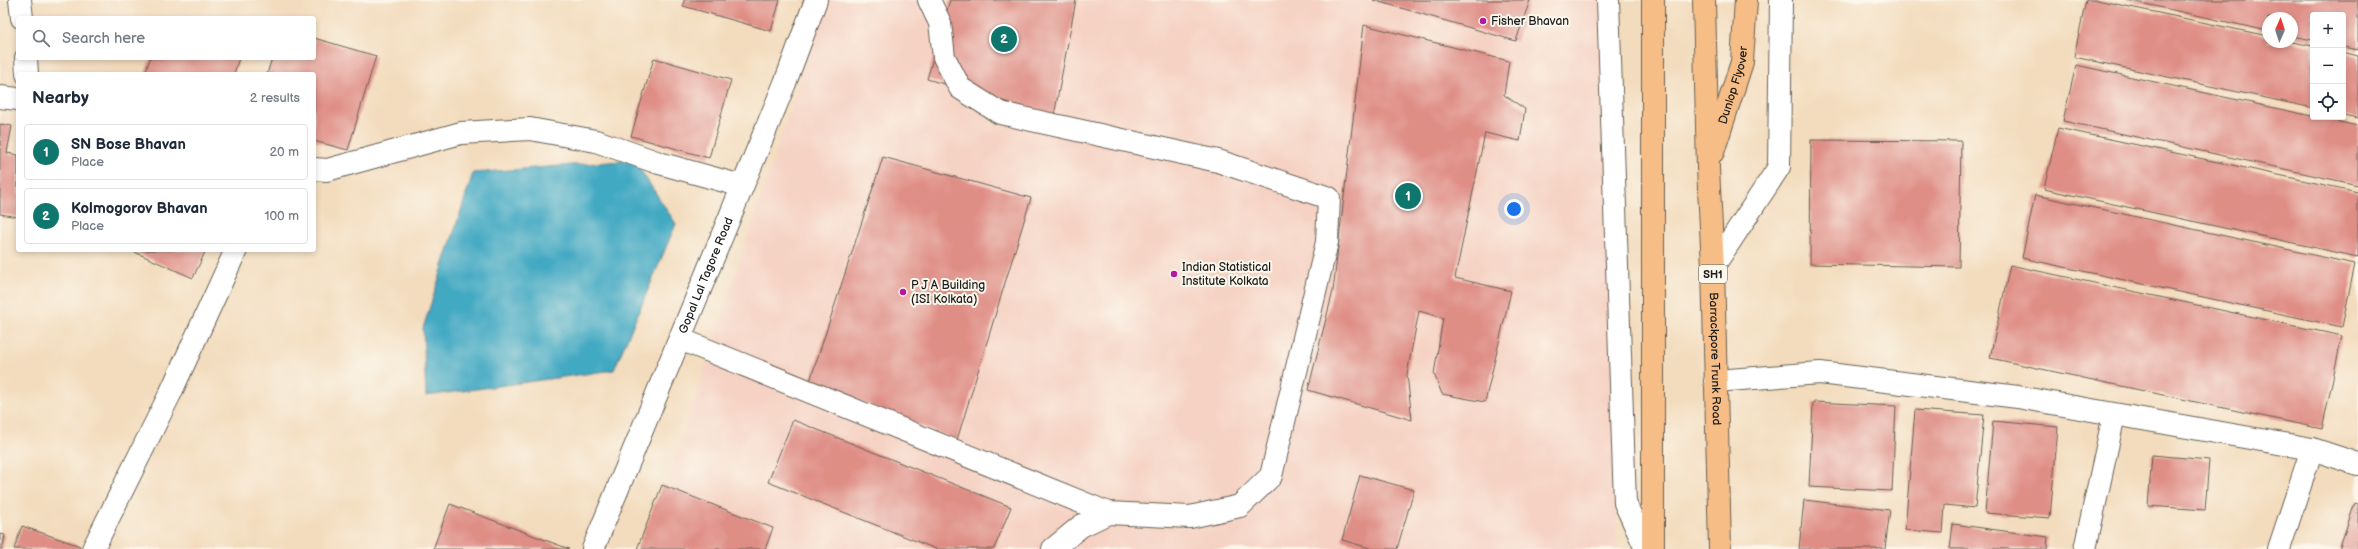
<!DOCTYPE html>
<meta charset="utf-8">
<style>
body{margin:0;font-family:"Balsamiq Sans",sans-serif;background:#f2f2f3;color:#1f2937}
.controls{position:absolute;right:12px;top:12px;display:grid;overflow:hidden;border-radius:4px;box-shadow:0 2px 6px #0003}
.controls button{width:36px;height:36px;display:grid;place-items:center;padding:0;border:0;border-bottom:1px solid #e0e1e3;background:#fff;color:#1f2937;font:20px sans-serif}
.compass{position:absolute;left:2262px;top:12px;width:36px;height:36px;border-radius:50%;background:#fff;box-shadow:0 2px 6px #0003;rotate:3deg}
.you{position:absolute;left:1514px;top:209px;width:14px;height:14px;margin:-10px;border:3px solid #fff;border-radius:50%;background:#1a73e8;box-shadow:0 0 0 6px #1a73e833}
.badge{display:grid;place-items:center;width:26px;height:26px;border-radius:50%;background:#0f766e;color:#fff;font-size:13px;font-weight:700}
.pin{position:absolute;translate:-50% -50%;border:2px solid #fff;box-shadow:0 1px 4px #0006}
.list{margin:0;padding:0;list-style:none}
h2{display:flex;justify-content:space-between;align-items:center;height:52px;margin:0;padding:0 16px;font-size:17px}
h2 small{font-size:13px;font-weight:400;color:#747a83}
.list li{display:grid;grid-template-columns:26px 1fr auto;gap:12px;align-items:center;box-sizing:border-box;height:56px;margin:0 8px 8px;padding:0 8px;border:1px solid #e0e1e3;border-radius:4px}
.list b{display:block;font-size:15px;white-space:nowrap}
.list p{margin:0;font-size:13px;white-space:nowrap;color:#747a83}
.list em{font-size:13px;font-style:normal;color:#747a83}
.icon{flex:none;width:22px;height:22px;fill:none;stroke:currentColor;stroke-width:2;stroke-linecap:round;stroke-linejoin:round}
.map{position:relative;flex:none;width:2358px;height:549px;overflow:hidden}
.search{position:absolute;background:#fff;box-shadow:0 2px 6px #0003;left:16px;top:16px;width:300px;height:44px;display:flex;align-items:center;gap:10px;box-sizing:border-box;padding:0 14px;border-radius:4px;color:#747a83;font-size:15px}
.panel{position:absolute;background:#fff;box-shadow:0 2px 6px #0003;left:16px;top:72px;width:300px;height:180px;border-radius:4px}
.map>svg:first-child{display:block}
.built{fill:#f5d2c3}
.water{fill:#43a9c3;stroke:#306270}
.building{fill:#df8e86}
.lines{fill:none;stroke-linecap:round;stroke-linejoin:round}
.minor-casing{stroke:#675f54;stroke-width:24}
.major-casing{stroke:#675f54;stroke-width:24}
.minor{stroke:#fff;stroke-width:22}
.major{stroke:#f6be86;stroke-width:22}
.poi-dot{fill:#b5179e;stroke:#fbf7ec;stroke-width:1.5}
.labels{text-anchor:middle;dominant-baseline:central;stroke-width:4;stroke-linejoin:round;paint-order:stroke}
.shield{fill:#fbf7ec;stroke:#5f5e5a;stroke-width:1}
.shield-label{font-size:11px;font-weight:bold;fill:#1c1c1c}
.poi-label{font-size:12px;fill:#1c1c1c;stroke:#fbf7ec;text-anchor:start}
.street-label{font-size:12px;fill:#1c1c1c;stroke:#fbf7ec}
</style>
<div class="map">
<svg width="2358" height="549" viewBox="0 0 2358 549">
<rect width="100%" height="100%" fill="#fbf7ec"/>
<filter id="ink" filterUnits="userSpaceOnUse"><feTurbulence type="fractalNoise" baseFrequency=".025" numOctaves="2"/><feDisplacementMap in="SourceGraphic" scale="8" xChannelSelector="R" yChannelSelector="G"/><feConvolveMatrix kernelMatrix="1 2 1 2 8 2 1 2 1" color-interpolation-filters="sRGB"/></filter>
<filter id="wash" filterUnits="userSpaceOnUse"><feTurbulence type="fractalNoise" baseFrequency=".012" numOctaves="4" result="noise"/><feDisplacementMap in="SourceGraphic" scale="16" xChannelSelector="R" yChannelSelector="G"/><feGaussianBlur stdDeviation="0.9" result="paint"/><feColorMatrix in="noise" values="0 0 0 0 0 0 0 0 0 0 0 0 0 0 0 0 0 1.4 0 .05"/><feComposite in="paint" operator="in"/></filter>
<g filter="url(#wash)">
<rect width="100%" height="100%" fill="#f3dcbd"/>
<polygon class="built" points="826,0 1610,0 1617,549 645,549"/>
<polygon class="water" points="634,160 676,224 614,370 426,396 423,328 473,173"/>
<g id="blocks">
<g class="building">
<polygon points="684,0 780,0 771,31 683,6"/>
<polygon points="950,0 1076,0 1054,116 927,79"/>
<polygon points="1373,0 1530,0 1516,41"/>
<polygon points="2086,0 2097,0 2268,36 2268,42 2292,42 2313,46 2313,108 2074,57"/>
<polygon points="2127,0 2358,0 2358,50 2343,47 2343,15 2313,15 2313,40 2292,36 2292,18 2268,18 2268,31"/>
<polygon points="1364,25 1509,61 1504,95 1525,109 1520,141 1485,133 1455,278 1511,291 1485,402 1442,394 1434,374 1443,318 1419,311 1407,374 1412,420 1308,390 1333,291"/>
<polygon points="314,38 376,56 348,150 314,141 314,74 267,74 272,58 314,58"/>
<polygon points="2343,52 2358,56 2358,118 2343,115"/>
<polygon points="150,58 239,58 234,74 145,74"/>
<polygon points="654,58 731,80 709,158 631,136"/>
<polygon points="2076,65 2358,126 2358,185 2063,121"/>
<polygon points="0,124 12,126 7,153 18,155 18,217 0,214"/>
<polygon points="2058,128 2358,192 2358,257 2044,189"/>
<polygon points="1811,140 1961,141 1959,267 1810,264"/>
<polygon points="883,157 1031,198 957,440 810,381"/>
<polygon points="2035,195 2355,264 2342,327 2022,258"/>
<polygon points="130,250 206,250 193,278"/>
<polygon points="2010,265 2342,336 2322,429 1990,358"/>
<polygon points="1813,402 1896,406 1892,491 1809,487"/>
<polygon points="1915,410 1984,415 1975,508 1945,505 1943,533 1905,530"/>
<polygon points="793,420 1011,507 994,549 936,549 768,482"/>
<polygon points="1993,421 2058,427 2050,518 1985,513"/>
<polygon points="2152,455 2209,460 2205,510 2148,506"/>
<polygon points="1360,475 1414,490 1397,549 1373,549 1342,540"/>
<polygon points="662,485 773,528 765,549 637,549"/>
<polygon points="1804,500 1890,510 1885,549 1799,549"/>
<polygon points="2355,503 2358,504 2358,549 2339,549"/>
<polygon points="450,504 569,549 433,549"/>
<polygon points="1953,524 2048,537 2047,549 1950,549"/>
<polygon points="22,526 80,546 79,549 14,549"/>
<polygon points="0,534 5,535 2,549 0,549"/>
</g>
</g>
</g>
<g filter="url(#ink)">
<use href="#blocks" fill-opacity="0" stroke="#675f54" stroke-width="1"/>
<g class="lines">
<defs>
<g id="minor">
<polyline points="20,0 22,18"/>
<polyline points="929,0 940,23 944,57 960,88 1000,113 1218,161 1329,198 1327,242 1271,476 1240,506 1190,517 1108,513 1081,526 1053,549"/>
<polyline points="1608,0 1625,503 1646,549"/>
<polyline points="26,58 27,74"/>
<polyline points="0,97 18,99"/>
<polyline points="314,169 327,170 461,133 530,129 596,141 659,163 742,186"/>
<polyline points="1713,267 1779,167 1781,0"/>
<polyline points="680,339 1108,513"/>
<polyline points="1715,381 1820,373 2018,397 2312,449 2358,464"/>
<polyline points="93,549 170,394 236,250"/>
<path id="s1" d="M593,549L785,83L816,0"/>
<polyline points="2085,549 2114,415"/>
<polyline points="2279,549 2312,449"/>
</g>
<g id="major">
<path id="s2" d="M1704,0L1708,168L1713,267L1720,549"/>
<path id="s3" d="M1713,152L1742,62L1746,0"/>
<polyline points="1653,549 1653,0"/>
</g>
</defs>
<use href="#minor" class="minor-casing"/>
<use href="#major" class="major-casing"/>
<use href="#minor" class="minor"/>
<use href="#major" class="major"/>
</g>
</g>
<g class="poi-dot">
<circle cx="1483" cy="21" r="4"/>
<circle cx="1174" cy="274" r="4"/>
<circle cx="903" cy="292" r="4"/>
</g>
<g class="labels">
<rect class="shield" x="1699" y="265" width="28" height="18" rx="3"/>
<g class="shield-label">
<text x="1713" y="274">SH1</text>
</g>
<g class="poi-label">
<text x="1491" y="21">Fisher Bhavan</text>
<text x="1182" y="267">Indian Statistical<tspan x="1182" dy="14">Institute Kolkata</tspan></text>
<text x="911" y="285">P J A Building<tspan x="911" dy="14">(ISI Kolkata)</tspan></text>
</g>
<g class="street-label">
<text stroke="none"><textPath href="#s3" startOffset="70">Dunlop Flyover</textPath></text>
<text stroke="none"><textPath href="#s1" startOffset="296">Gopal Lal Tagore Road</textPath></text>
<text stroke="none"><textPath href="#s2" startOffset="359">Barrackpore Trunk Road</textPath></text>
</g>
</g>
</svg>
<div class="controls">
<button>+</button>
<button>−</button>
<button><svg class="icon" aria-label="locate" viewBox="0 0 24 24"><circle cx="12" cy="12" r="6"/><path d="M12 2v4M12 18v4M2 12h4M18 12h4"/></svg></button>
</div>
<svg class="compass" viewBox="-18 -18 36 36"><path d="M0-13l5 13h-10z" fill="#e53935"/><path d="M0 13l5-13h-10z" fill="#747a83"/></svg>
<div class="you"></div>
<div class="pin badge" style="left:1408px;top:196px">1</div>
<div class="pin badge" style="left:1004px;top:39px">2</div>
<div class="search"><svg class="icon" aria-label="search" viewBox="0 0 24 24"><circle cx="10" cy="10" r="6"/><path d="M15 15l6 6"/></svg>Search here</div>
<section class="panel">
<h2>Nearby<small>2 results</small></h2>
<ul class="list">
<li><span class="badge">1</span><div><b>SN Bose Bhavan</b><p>Place</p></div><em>20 m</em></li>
<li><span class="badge">2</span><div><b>Kolmogorov Bhavan</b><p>Place</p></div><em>100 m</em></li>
</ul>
</section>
</div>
